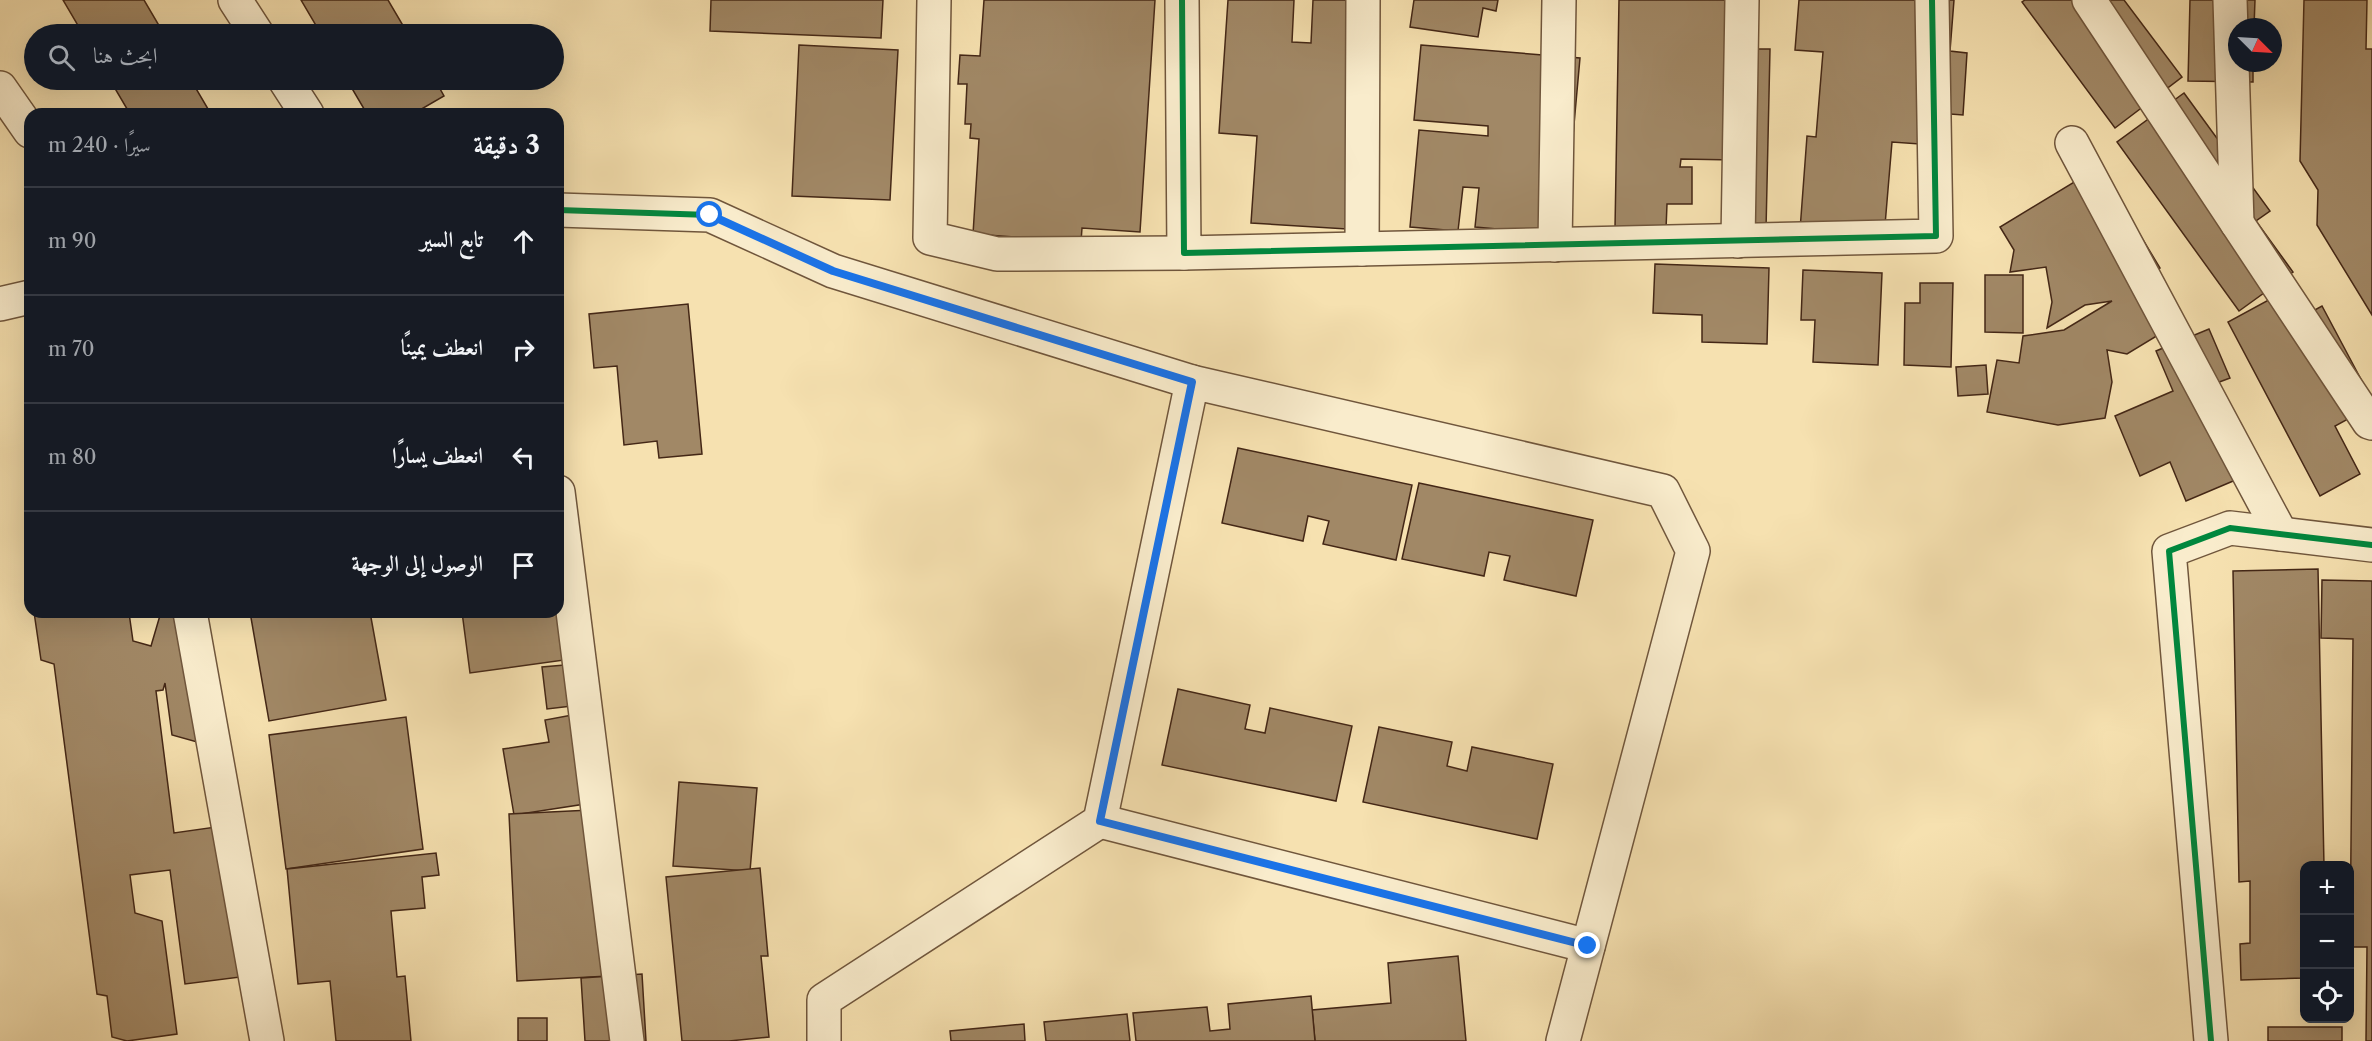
<!DOCTYPE html>
<html lang="ar">
<meta charset="utf-8">
<style>
body{margin:0;font-family:"Libre Caslon Text",Amiri,serif;background:#242831;color:#f1f3f6;direction:rtl}
.controls{position:absolute;right:18px;bottom:18px;display:grid;overflow:hidden;border-radius:12px;box-shadow:0 6px 24px #0002}
.controls button{width:54px;height:54px;display:grid;place-items:center;padding:0;border:0;border-bottom:2px solid #363941;background:#171b24;color:#f1f3f6;font:30px sans-serif}
.compass{position:absolute;left:2228px;top:18px;width:54px;height:54px;border-radius:50%;background:#171b24;box-shadow:0 6px 24px #0002;rotate:114deg}
.stop{position:absolute;width:18px;height:18px;margin:-14px;border:4px solid #1a73e8;border-radius:50%;background:#fff}
.stop.end{background:#1a73e8;border-color:#fff;box-shadow:0 2px 6px #0008}
.list{margin:0;padding:0;list-style:none}
h2{display:flex;justify-content:space-between;align-items:center;height:78px;margin:0;padding:0 24px;font-size:26px}
h2 small{font-size:20px;font-weight:400;color:#9ea1a6}
.list li{display:grid;grid-template-columns:39px 1fr auto;gap:18px;align-items:center;box-sizing:border-box;height:108px;padding:0 24px;border-top:2px solid #363941}
.list b{display:block;font-size:22px;white-space:nowrap}
.list em{font-size:20px;font-style:normal;color:#9ea1a6}
.icon{flex:none;width:33px;height:33px;fill:none;stroke:currentColor;stroke-width:2;stroke-linecap:round;stroke-linejoin:round}
.map{position:relative;flex:none;width:2372px;height:1041px;overflow:hidden;direction:ltr}
.search{position:absolute;background:#171b24;box-shadow:0 6px 24px #0002;left:24px;top:24px;width:540px;height:66px;display:flex;align-items:center;gap:15px;box-sizing:border-box;padding:0 21px;border-radius:33px;color:#9ea1a6;font-size:22px}
.panel{position:absolute;background:#171b24;box-shadow:0 6px 24px #0002;left:24px;top:108px;width:540px;height:510px;border-radius:18px;direction:rtl}
.map>svg:first-child{display:block}
.building{fill:#a18866;stroke:#442716;stroke-width:1.5}
.lines{fill:none;stroke-linecap:round;stroke-linejoin:round}
.minor-casing{stroke:#70563c;stroke-width:36}
.minor{stroke:#f9eccc;stroke-width:33}
.cycleway-casing{stroke:#f9eccc;stroke-width:10}
.cycleway{stroke:#00873e;stroke-width:6}
.route{stroke:#1a73e8;stroke-width:8}
</style>
<div class="map">
<svg width="2372" height="1041" viewBox="0 0 2372 1041">
<rect width="100%" height="100%" fill="#f6e1b0"/>
<filter id="stains"><feTurbulence type="fractalNoise" baseFrequency=".00333" numOctaves="4"/><feColorMatrix values="0 0 0 0 .2 0 0 0 0 .09 0 0 0 0 .02 0 0 0 .5 -.17"/></filter>
<radialGradient id="worn" r=".72"><stop offset=".6" stop-color="#630" stop-opacity="0"/><stop offset="1" stop-color="#630" stop-opacity=".3"/></radialGradient>
<g class="building">
<polygon points="63,0 144,0 164,34 83,34"/>
<polygon points="301,0 388,0 408,34 321,34"/>
<polygon points="711,0 883,0 881,38 710,31"/>
<polygon points="984,0 1155,0 1140,232 1082,228 1081,242 973,234 979,139 970,138 971,124 965,124 967,84 958,84 960,55 980,56"/>
<polygon points="1228,0 1294,0 1292,42 1311,43 1313,0 1379,0 1363,230 1251,223 1257,136 1219,133"/>
<polygon points="1414,0 1498,0 1496,11 1483,8 1478,37 1410,27"/>
<polygon points="1619,0 1751,0 1750,49 1770,49 1766,230 1733,230 1735,160 1681,159 1680,167 1692,167 1692,204 1667,204 1666,229 1615,228"/>
<polygon points="1799,0 1954,0 1950,51 1967,53 1963,115 1937,113 1934,145 1892,142 1884,237 1800,230 1807,136 1816,137 1823,52 1795,50"/>
<polygon points="2025,0 2124,0 2182,77 2115,128 2022,2"/>
<polygon points="2190,0 2255,0 2254,27 2237,27 2237,63 2253,63 2253,82 2188,81"/>
<polygon points="2304,0 2367,0 2366,49 2372,49 2372,315 2317,225 2318,190 2300,161"/>
<polygon points="799,45 898,50 890,200 792,196"/>
<polygon points="1421,45 1580,58 1564,235 1475,227 1479,188 1463,187 1458,231 1410,227 1419,130 1488,136 1488,126 1414,120"/>
<polygon points="110,80 191,80 211,114 130,114"/>
<polygon points="347,80 435,80 444,96 413,114 367,114"/>
<polygon points="2184,93 2270,211 2256,221 2293,272 2239,311 2117,142"/>
<polygon points="2099,167 2160,268 2154,272 2183,320 2127,354 2107,350 2112,382 2105,418 2058,425 1987,412 1997,360 2019,363 2023,336 2064,330 2112,301 2085,305 2047,328 2052,302 2046,267 2010,272 2014,250 2000,227"/>
<polygon points="1655,264 1769,268 1767,344 1702,342 1702,315 1653,313"/>
<polygon points="1803,270 1882,273 1878,365 1813,362 1815,320 1801,320"/>
<polygon points="1985,275 2023,275 2023,333 1985,332"/>
<polygon points="1920,283 1953,283 1951,367 1904,365 1905,303 1920,303"/>
<polygon points="2287,290 2302,317 2322,306 2372,400 2372,406 2335,426 2360,474 2320,496 2228,322"/>
<polygon points="688,304 702,454 659,458 657,441 624,445 617,366 594,368 589,314"/>
<polygon points="2209,329 2230,378 2214,384 2252,473 2186,501 2170,462 2140,476 2115,416 2173,391 2156,351"/>
<polygon points="1986,365 1988,394 1958,396 1956,367"/>
<polygon points="1238,448 1412,485 1396,560 1323,544 1329,521 1308,516 1303,541 1222,523"/>
<polygon points="1419,483 1593,520 1576,596 1504,580 1510,556 1489,552 1484,576 1402,559"/>
<polygon points="2318,569 2324,866 2304,866 2304,978 2241,980 2240,944 2250,943 2250,881 2239,882 2233,571"/>
<polygon points="2322,580 2372,581 2372,1041 2366,1041 2367,947 2350,947 2353,639 2321,638"/>
<polygon points="34,612 129,613 133,641 151,646 161,612 199,612 215,747 172,735 165,683 163,690 156,691 174,833 244,823 264,974 185,984 170,870 130,875 135,913 162,921 177,1034 127,1041 112,1037 107,996 97,994 54,664 41,660"/>
<polygon points="250,612 370,612 386,700 269,721"/>
<polygon points="462,612 558,612 586,657 470,673"/>
<polygon points="576,664 580,705 547,709 542,667"/>
<polygon points="1178,689 1250,705 1245,729 1265,733 1270,708 1352,726 1336,801 1162,765"/>
<polygon points="594,711 585,804 514,815 503,749 549,742 545,720"/>
<polygon points="406,717 423,849 286,869 269,735"/>
<polygon points="1379,727 1452,742 1447,766 1467,771 1472,747 1553,764 1537,839 1363,802"/>
<polygon points="679,782 757,788 750,871 673,866"/>
<polygon points="611,809 627,975 517,981 509,814"/>
<polygon points="436,853 439,875 422,877 425,908 391,911 397,977 405,976 411,1041 336,1041 330,981 298,984 287,869"/>
<polygon points="760,868 768,956 761,956 769,1037 729,1041 682,1041 666,877"/>
<polygon points="1458,956 1466,1041 1315,1041 1312,1010 1391,1003 1388,963"/>
<polygon points="642,974 646,1041 585,1041 581,978"/>
<polygon points="1311,996 1315,1041 1136,1041 1133,1013 1207,1007 1210,1031 1230,1029 1228,1004"/>
<polygon points="1127,1014 1130,1041 1046,1041 1044,1022"/>
<rect x="518" y="1018" width="29" height="23"/>
<polygon points="1024,1024 1025,1041 951,1041 950,1031"/>
<rect x="2268" y="1027" width="74" height="14"/>
</g>
<g class="lines">
<defs>
<g id="minor">
<polyline points="235,0 257,34"/>
<polyline points="934,0 930,238 997,254 1184,253"/>
<polyline points="1182,0 1184,253 1936,236 1932,0"/>
<polyline points="2089,0 2369,422 2372,423"/>
<polyline points="2230,0 2237,223"/>
<polyline points="285,80 307,114"/>
<polyline points="0,88 30,131"/>
<polyline points="2072,143 2281,534"/>
<polyline points="558,210 710,215 833,271 1192,382"/>
<polyline points="1738,241 1742,0"/>
<polyline points="1555,245 1559,0"/>
<polyline points="1362,249 1363,0"/>
<polyline points="0,304 30,297"/>
<polyline points="558,492 627,1041"/>
<polyline points="190,612 267,1041"/>
<polyline points="1100,821 1588,946"/>
<polyline points="824,1041 824,1000 1100,821 1192,382 1663,491 1693,551 1563,1041"/>
<polyline points="2211,1041 2169,551 2230,528 2372,545"/>
</g>
</defs>
<use href="#minor" class="minor-casing"/>
<use href="#minor" class="minor"/>
<defs>
<g id="cycleway">
<polyline points="1182,0 1184,253 1936,236 1932,0"/>
<polyline points="558,210 710,215 833,271 1192,382"/>
<polyline points="2211,1041 2169,551 2230,528 2372,545"/>
</g>
</defs>
<use href="#cycleway" class="cycleway-casing"/>
<use href="#cycleway" class="cycleway"/>
</g>
<g class="lines">
<polyline class="route" points="710,215 833,271 1192,382 1100,821 1588,946"/>
</g>
<rect width="100%" height="100%" filter="url(#stains)"/>
<rect width="100%" height="100%" fill="url(#worn)"/>
</svg>
<div class="controls">
<button>+</button>
<button>−</button>
<button><svg class="icon" aria-label="locate" viewBox="0 0 24 24"><circle cx="12" cy="12" r="6"/><path d="M12 2v4M12 18v4M2 12h4M18 12h4"/></svg></button>
</div>
<svg class="compass" viewBox="-18 -18 36 36"><path d="M0-13l5 13h-10z" fill="#e53935"/><path d="M0 13l5-13h-10z" fill="#9ea1a6"/></svg>
<div class="stop" style="left:710px;top:215px"></div>
<div class="stop end" style="left:1588px;top:946px"></div>
<div class="search"><svg class="icon" aria-label="search" viewBox="0 0 24 24"><circle cx="10" cy="10" r="6"/><path d="M15 15l6 6"/></svg>ابحث هنا</div>
<section class="panel">
<h2>3 دقيقة<small>سيرًا · 240 m</small></h2>
<ul class="list">
<li><svg class="icon" aria-label="ahead" viewBox="0 0 24 24"><path d="M12 20V5M6 11l6-6 6 6"/></svg><div><b>تابع السير</b></div><em>90 m</em></li>
<li><svg class="icon" aria-label="right" viewBox="0 0 24 24"><path d="M7 20v-9h11M14 6l5 5-5 5"/></svg><div><b>انعطف يمينًا</b></div><em>70 m</em></li>
<li><svg class="icon" aria-label="left" viewBox="0 0 24 24"><path d="M17 20v-9H6M10 6l-5 5 5 5"/></svg><div><b>انعطف يسارًا</b></div><em>80 m</em></li>
<li><svg class="icon" aria-label="arrive" viewBox="0 0 24 24"><path d="M6 21V4h12l-3 4 3 4H6"/></svg><div><b>الوصول إلى الوجهة</b></div></li>
</ul>
</section>
</div>
